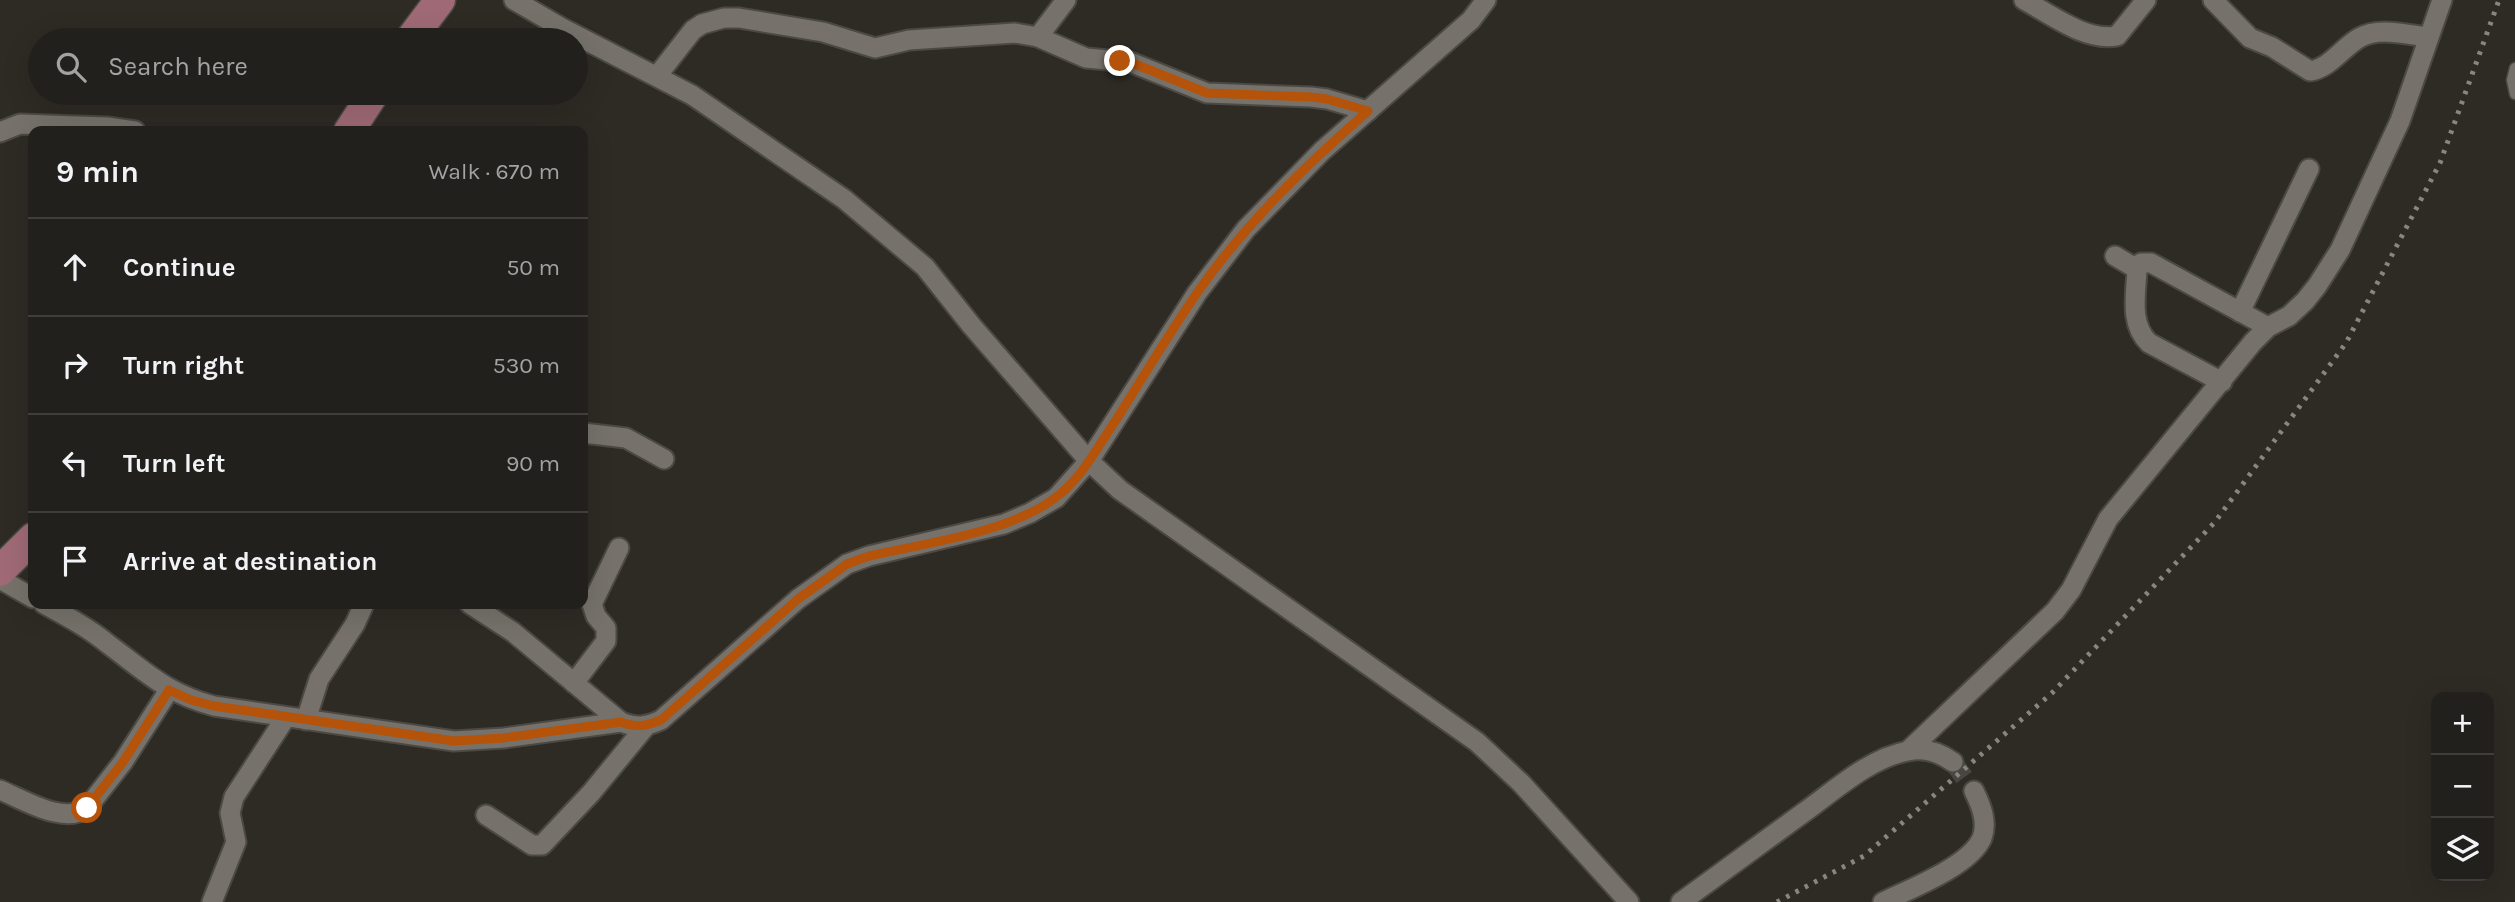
<!DOCTYPE html>
<meta charset="utf-8">
<style>
body{margin:0;font-family:Karla,sans-serif;background:#2e2d29;color:#f1f3f6}
.controls{position:absolute;right:21px;bottom:21px;display:grid;overflow:hidden;border-radius:14px;box-shadow:0 7px 28px #0002}
.controls button{width:63px;height:63px;display:grid;place-items:center;padding:0;border:0;border-bottom:2px solid #3f3e3b;background:#22201c;color:#f1f3f6;font:35px sans-serif}
.stop{position:absolute;width:21px;height:21px;margin:-16px;border:5px solid #b45309;border-radius:50%;background:#fff}
.stop.end{background:#b45309;border-color:#fff;box-shadow:0 2px 7px #0008}
.list{margin:0;padding:0;list-style:none}
h2{display:flex;justify-content:space-between;align-items:center;height:91px;margin:0;padding:0 28px;font-size:30px}
h2 small{font-size:23px;font-weight:400;color:#a2a3a3}
.list li{display:grid;grid-template-columns:46px 1fr auto;gap:21px;align-items:center;box-sizing:border-box;height:98px;padding:0 28px;border-top:2px solid #3f3e3b}
.list b{display:block;font-size:26px;white-space:nowrap}
.list em{font-size:23px;font-style:normal;color:#a2a3a3}
.icon{flex:none;width:38px;height:38px;fill:none;stroke:currentColor;stroke-width:2;stroke-linecap:round;stroke-linejoin:round}
.map{position:relative;flex:none;width:2515px;height:902px;overflow:hidden}
.search{position:absolute;background:#22201c;box-shadow:0 7px 28px #0002;left:28px;top:28px;width:560px;height:77px;display:flex;align-items:center;gap:18px;box-sizing:border-box;padding:0 24px;border-radius:38px;color:#a2a3a3;font-size:26px}
.panel{position:absolute;background:#22201c;box-shadow:0 7px 28px #0002;left:28px;top:126px;width:560px;height:483px;border-radius:14px}
.map>svg:first-child{display:block}
.lines{fill:none;stroke-linecap:round;stroke-linejoin:round}
.street-tunnel{stroke:#494641;stroke-width:19;stroke-dasharray:19 10;stroke-linecap:butt}
.lane-casing{stroke:#4c4944;stroke-width:13}
.street-casing{stroke:#4c4944;stroke-width:23}
.primary-casing{stroke:#4c4944;stroke-width:33}
.lane{stroke:#76726b;stroke-width:10}
.street{stroke:#76726b;stroke-width:19}
.primary{stroke:#9f6a76;stroke-width:30}
.rail{stroke:#898681;stroke-width:5;stroke-dasharray:3.5 7;stroke-linecap:butt}
.route{stroke:#b45309;stroke-width:9}
</style>
<div class="map">
<svg width="2515" height="902" viewBox="0 0 2515 902">
<rect width="100%" height="100%" fill="#2e2b25"/>
<g class="lines">
<polyline class="street-tunnel" points="1953,762 1974,791"/>
<defs>
<polyline id="lane" points="2515,68 2512,80 2515,94"/>
<g id="street">
<polyline points="514,0 562,28 692,95 844,199 925,267 971,325 1089,461 1120,490 1477,742 1521,783 1629,902"/>
<path d="M2024,0C2050,14 2086,42 2117,36L2146,0"/>
<path d="M2213,0L2250,38L2272,47L2310,71C2330,68 2342,48 2359,38C2379,26 2407,35 2429,37"/>
<polyline points="1038,37 1066,0"/>
<polyline points="657,76 693,30 702,24 724,18 739,18 823,32 875,48 909,40 1015,33 1038,37 1086,58 1130,62 1207,93 1311,97 1327,99 1368,111"/>
<polyline points="0,132 20,124 107,127 135,131"/>
<polyline points="2115,256 2137,269 2141,263 2151,263 2268,327"/>
<path d="M2137,269C2136,294 2129,324 2149,343L2222,382"/>
<polyline points="2240,312 2309,169"/>
<polyline points="583,433 626,438 664,459"/>
<polyline points="0,579 33,598"/>
<path d="M44,604C66,616 89,628 108,644C147,673 166,693 214,706L454,741L504,738L621,722"/>
<path d="M470,604L513,632L621,722C636,728 646,727 661,720L798,599L847,564L869,556L1004,524L1030,513L1056,498L1089,461L1197,293L1246,229L1322,151L1471,20L1486,0"/>
<polyline points="574,683 606,641 606,628 596,616 592,604 619,548"/>
<polyline points="306,720 319,679 355,624 364,604"/>
<polyline points="1909,750 2055,611 2071,590 2108,519 2253,342 2268,327 2289,316 2305,301 2317,286 2340,250 2400,121 2442,0"/>
<path d="M0,790C24,800 64,825 87,808L123,762L169,690"/>
<polyline points="486,815 532,845 542,845 591,793 646,726"/>
<polyline points="212,902 236,842 230,813 234,797 286,717"/>
<path d="M1681,902C1722,872 1762,843 1803,813C1834,791 1869,758 1908,751C1925,747 1939,752 1953,762"/>
<path d="M1883,902C1910,889 1970,866 1982,838C1988,822 1981,805 1974,791"/>
</g>
<g id="primary">
<polyline points="410,40 440,0"/>
<polyline points="349,131 374,93"/>
<polyline points="0,571 33,538"/>
</g>
</defs>
<use href="#lane" class="lane-casing"/>
<use href="#street" class="street-casing"/>
<use href="#primary" class="primary-casing"/>
<use href="#lane" class="lane"/>
<use href="#street" class="street"/>
<use href="#primary" class="primary"/>
<polyline class="rail" points="1777,902 1864,856 2052,693 2215,522 2346,343 2440,163 2499,0"/>
</g>
<g class="lines">
<path class="route" d="M87,808L123,762L169,690L191,700L214,706L454,741L503,738L621,722C636,728 646,726 661,720L798,599L847,564L869,556C926,543 1008,533 1055,498C1081,479 1097,448 1114,423C1142,379 1168,335 1197,293C1245,224 1305,166 1368,111L1327,99L1311,97L1207,93L1130,62L1120,61"/>
</g>
</svg>
<div class="controls">
<button>+</button>
<button>−</button>
<button><svg class="icon" aria-label="layers" viewBox="0 0 24 24"><path d="M12 4l9 5-9 5-9-5zM3 14l9 5 9-5"/></svg></button>
</div>
<div class="stop" style="left:87px;top:808px"></div>
<div class="stop end" style="left:1120px;top:61px"></div>
<div class="search"><svg class="icon" aria-label="search" viewBox="0 0 24 24"><circle cx="10" cy="10" r="6"/><path d="M15 15l6 6"/></svg>Search here</div>
<section class="panel">
<h2>9 min<small>Walk · 670 m</small></h2>
<ul class="list">
<li><svg class="icon" aria-label="ahead" viewBox="0 0 24 24"><path d="M12 20V5M6 11l6-6 6 6"/></svg><div><b>Continue</b></div><em>50 m</em></li>
<li><svg class="icon" aria-label="right" viewBox="0 0 24 24"><path d="M7 20v-9h11M14 6l5 5-5 5"/></svg><div><b>Turn right</b></div><em>530 m</em></li>
<li><svg class="icon" aria-label="left" viewBox="0 0 24 24"><path d="M17 20v-9H6M10 6l-5 5 5 5"/></svg><div><b>Turn left</b></div><em>90 m</em></li>
<li><svg class="icon" aria-label="arrive" viewBox="0 0 24 24"><path d="M6 21V4h12l-3 4 3 4H6"/></svg><div><b>Arrive at destination</b></div></li>
</ul>
</section>
</div>
